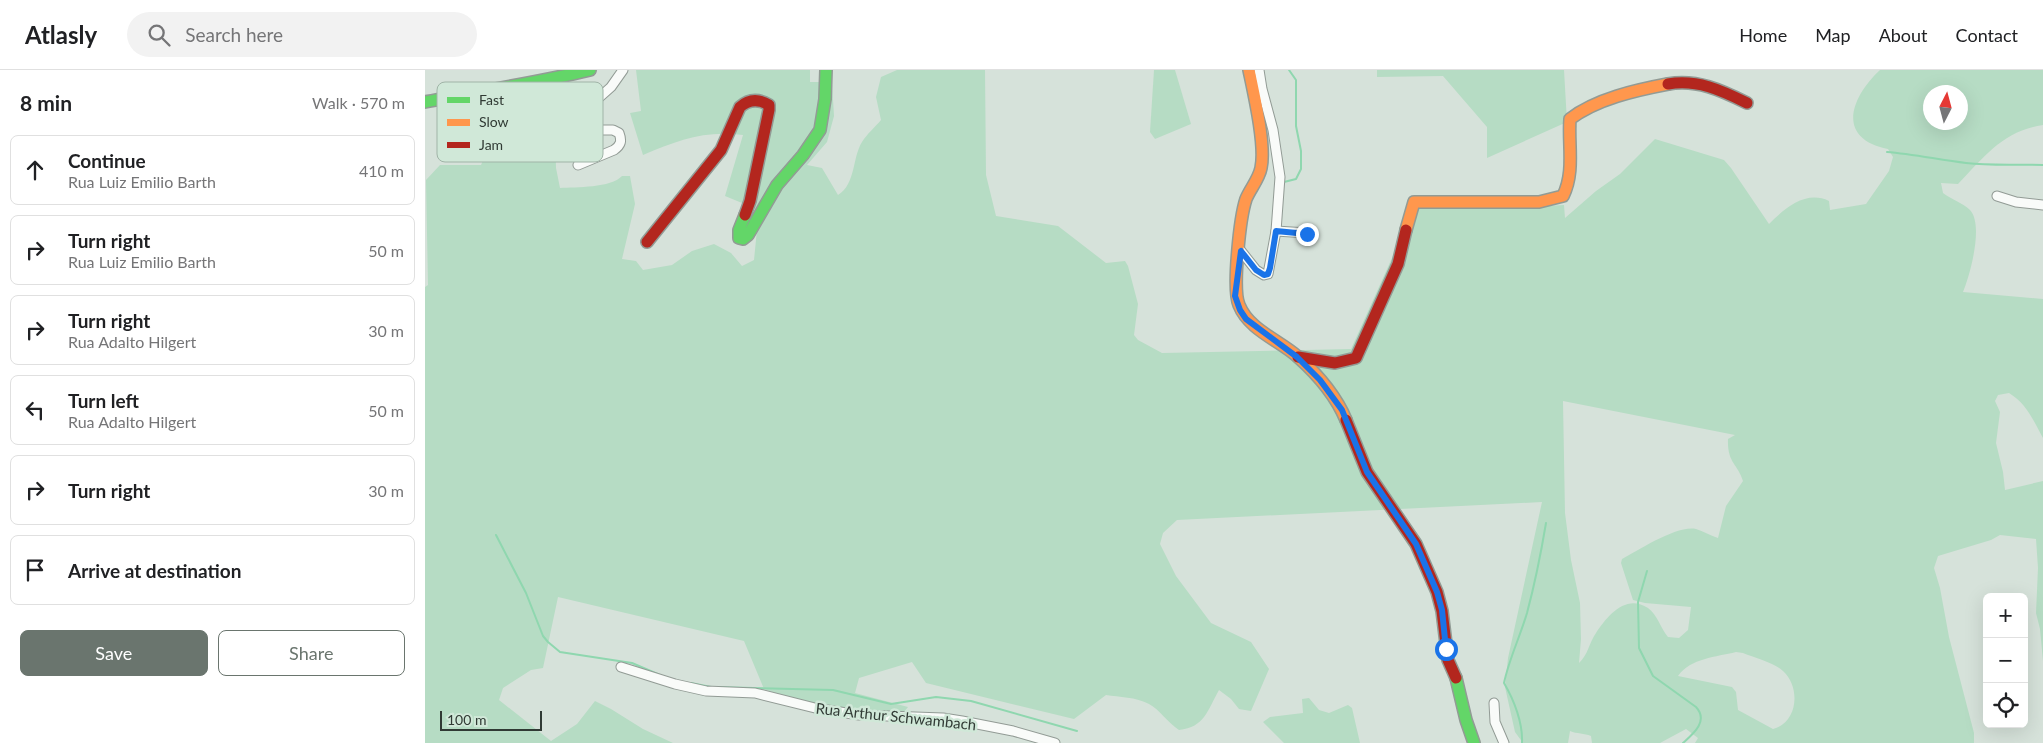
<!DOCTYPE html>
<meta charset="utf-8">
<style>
body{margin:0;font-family:Lato,sans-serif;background:#f2f2f2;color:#202124}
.controls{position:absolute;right:15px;bottom:15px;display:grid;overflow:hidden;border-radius:8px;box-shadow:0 5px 20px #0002}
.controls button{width:45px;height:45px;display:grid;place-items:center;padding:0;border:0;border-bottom:1px solid #e0e0e0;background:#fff;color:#202124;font:25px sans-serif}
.compass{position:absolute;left:1498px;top:15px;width:45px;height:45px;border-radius:50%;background:#fff;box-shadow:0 5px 20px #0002;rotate:6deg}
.scale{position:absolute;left:15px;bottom:12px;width:102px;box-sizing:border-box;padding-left:5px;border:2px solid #303a34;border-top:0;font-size:14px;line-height:18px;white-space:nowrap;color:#303a34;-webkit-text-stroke:4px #d0e8d8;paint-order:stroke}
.stop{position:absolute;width:15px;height:15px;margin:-11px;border:4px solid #1a73e8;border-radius:50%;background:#fff}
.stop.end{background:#1a73e8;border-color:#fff;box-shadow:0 1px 5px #0008}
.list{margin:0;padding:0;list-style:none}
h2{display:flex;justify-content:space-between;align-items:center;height:65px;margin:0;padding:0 20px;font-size:21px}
h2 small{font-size:16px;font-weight:400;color:#757577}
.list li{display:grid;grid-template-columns:32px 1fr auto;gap:15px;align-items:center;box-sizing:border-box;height:70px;margin:0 10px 10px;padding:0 10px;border:1px solid #e0e0e0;border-radius:8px}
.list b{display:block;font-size:19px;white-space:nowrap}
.list p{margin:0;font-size:16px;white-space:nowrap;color:#757577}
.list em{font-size:16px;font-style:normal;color:#757577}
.actions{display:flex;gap:10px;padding:15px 20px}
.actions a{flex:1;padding:11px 0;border:1px solid #6a756e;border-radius:8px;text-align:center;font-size:18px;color:#6a756e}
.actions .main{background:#6a756e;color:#fff}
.icon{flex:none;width:28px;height:28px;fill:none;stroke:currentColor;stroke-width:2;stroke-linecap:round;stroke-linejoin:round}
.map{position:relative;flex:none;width:1618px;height:673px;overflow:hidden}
header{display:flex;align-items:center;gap:30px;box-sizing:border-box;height:70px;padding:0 25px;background:#fff;border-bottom:1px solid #e0e0e0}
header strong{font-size:24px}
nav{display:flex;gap:28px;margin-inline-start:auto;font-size:18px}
.search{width:350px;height:45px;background:#f2f2f2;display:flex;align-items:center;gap:12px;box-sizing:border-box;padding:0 18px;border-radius:28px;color:#757577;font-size:19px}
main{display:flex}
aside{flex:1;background:#fff}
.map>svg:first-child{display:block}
.green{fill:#b6dcc4;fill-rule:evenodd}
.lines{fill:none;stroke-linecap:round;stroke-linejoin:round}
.stream{stroke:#8fd7af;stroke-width:2}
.street-casing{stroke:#929b95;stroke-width:11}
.fast-casing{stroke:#929b95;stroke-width:14}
.slow-casing{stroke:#929b95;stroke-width:14}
.jam-casing{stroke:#929b95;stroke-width:14}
.street{stroke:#f9fbf9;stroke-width:9}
.fast{stroke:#63d668;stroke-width:11}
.slow{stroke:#ff974d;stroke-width:11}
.jam{stroke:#b3261e;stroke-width:11}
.route{stroke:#1a73e8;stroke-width:6}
.labels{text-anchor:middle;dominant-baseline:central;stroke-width:5;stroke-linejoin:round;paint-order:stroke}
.street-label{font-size:15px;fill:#303a34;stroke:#d0e8d8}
.key{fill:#d0e8d8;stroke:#a0b4a7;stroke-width:1}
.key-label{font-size:14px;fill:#303a34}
</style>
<header>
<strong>Atlasly</strong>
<div class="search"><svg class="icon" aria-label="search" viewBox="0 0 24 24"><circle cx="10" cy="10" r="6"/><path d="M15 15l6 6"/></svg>Search here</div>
<nav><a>Home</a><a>Map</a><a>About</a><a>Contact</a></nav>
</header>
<main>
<aside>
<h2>8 min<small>Walk · 570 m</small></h2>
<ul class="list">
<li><svg class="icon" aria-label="ahead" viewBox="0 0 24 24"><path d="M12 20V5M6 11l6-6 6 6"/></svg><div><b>Continue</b><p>Rua Luiz Emilio Barth</p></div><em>410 m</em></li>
<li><svg class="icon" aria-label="right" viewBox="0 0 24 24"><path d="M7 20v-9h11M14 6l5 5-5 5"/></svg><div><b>Turn right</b><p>Rua Luiz Emilio Barth</p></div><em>50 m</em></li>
<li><svg class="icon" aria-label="right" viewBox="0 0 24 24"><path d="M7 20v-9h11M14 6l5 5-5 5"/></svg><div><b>Turn right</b><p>Rua Adalto Hilgert</p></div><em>30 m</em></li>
<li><svg class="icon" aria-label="left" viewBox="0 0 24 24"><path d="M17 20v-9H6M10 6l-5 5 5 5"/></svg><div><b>Turn left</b><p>Rua Adalto Hilgert</p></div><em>50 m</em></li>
<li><svg class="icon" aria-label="right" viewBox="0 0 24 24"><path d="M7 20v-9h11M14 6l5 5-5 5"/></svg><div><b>Turn right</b></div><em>30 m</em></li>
<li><svg class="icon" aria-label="arrive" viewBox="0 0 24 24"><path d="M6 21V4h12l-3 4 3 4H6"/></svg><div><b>Arrive at destination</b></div></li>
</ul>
<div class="actions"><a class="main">Save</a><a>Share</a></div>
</aside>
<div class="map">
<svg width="1618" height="673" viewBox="0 0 1618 673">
<rect width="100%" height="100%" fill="#d6e2da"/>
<g class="green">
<path d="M211,0H385V12H407L409,46L402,72L382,95L397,98L413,125C431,114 427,88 437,72C442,64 450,57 456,50L451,27L456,7L472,0H560L561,105L571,146L633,156L681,193L700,191L703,196L713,234L709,265L713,270L737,283L926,279L971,179L986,132L1117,129L1121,136L1139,135L1140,148L1171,121L1195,104L1230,69L1299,90L1306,98L1344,154C1360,138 1381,120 1404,131L1405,140L1441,134L1464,101L1468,87L1463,79C1411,69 1425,28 1455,0H1618V55C1578,61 1560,86 1533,114L1516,113L1518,123C1526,129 1538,133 1545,140C1559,155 1545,205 1538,222L1618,229V368C1608,350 1602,334 1584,323L1573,325L1570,331L1575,342L1571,373L1578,402L1580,420L1618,411V591L1615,559L1611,543L1613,498L1611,469L1575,465L1566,470L1513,486L1509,498L1515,518L1524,567L1549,663V673H1270L1273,668L1261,659L1235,673H1167L1166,666C1159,663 1152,664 1145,661L1143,673H1098L1090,662L1080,617L1083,588L1117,432L752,450L738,463L735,474L751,506L786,553L826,572L844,599L826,641L814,639L806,629L794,620C782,641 780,657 754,660C743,653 735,640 724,634C711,627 694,627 681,625L649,649L501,613L487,592L434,608L430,623L483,637L475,647L463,651L432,647L384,635L339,619L319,571L133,527L118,598L106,600L78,618L74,630L126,671L152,654L170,631L186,639L218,659L248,673H0V217L3,215L1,110L15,95H56L64,77L72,43L121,37L122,51L130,62L131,98L135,118C151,117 186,118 197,106H205L210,134L197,189L211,191L218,200L247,195L267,181L289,174L306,183L317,196L329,190L334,140L300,126L318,65C280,60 253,70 218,85L205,43L216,41ZM1506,22H1536V52H1506ZM1138,331L1310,365L1303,369C1302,393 1313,394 1318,411L1301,436L1293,468C1286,466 1278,461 1271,459C1252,455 1214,480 1197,489L1196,493L1208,530L1220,533L1266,537L1263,560L1254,568L1243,567C1236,559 1232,544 1223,538C1201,523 1182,546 1171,563C1164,573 1163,585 1154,593L1156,569L1155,533L1146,490L1140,443ZM1311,582L1318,583C1330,588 1348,592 1358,601C1376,617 1373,653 1348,659L1313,640L1311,622L1307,617L1253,606C1266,588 1291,587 1311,582Z"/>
<polygon points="729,0 750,0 766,54 730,69 725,62"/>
<polygon points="952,0 1139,0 1142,52 1062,88 1062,57 1018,6 952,7"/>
<polygon points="884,628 894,640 904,643 923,635 927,638 935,673 859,673 838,652 845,647 878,643 877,629"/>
</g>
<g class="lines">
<g class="stream">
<path d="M1462,82C1488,84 1515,90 1541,93C1567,96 1592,94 1618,95"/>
<polyline points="859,112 871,109 876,99 876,81 871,56 871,10 864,0"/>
<polyline points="71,465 101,523 118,566 123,572 135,582 207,593 235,605"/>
<path d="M1222,501L1213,532L1214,578L1228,606L1271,637C1284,651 1268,664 1258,673"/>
<polyline points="266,613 286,617 408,620 466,634 511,627 546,631 652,661"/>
<path d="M1097,673C1098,653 1089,630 1079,613C1084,589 1095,567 1102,543C1110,513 1116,483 1121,453"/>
</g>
<defs>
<g id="street">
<path d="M153,95L189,80C196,75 197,71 194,63L188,60H174L146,66H141L139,62L140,58L186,17L198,0"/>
<polyline points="1572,126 1591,132 1618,135"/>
<polyline points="851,161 882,163 886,168"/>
<polyline points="816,181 831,200 839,205 843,204 851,161 855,107 848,60 837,19 834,0"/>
<polyline points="196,597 250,614 281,621 330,623 390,638 434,645 518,648 537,651 588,661 630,673"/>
<polyline points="1069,633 1070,652 1079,673"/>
</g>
<g id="fast">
<path d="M0,32C55,21 111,13 165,0"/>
<polyline points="320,145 314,160 314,168 318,169 323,165 352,115 378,85 395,60 400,29 401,0"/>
<polyline points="1031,608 1041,650 1049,673"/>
</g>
<g id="slow">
<path d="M824,0C829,24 841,76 836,98C834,109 825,119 821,129C815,147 807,219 814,235C824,260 854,270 873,287C892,304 911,326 921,350"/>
<path d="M981,160L989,132H1114L1138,126C1150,102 1143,75 1145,49C1171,29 1211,20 1243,14"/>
</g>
<g id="jam">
<path d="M1243,14C1272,9 1296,20 1322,33"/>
<path d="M222,172L296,80L315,37C324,29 334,29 344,35V40L325,131L320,145"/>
<polyline points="873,287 910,293 931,288 973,194 981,160"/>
<polyline points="921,350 942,402 991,474 1012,522 1017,541 1023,590 1031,608"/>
</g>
</defs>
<use href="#street" class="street-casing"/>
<use href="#fast" class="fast-casing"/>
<use href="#slow" class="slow-casing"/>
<use href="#jam" class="jam-casing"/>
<use href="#street" class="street"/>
<use href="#fast" class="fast"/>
<use href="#slow" class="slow"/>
<use href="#jam" class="jam"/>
</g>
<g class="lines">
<polyline class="route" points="882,164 851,161 845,198 843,204 839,205 831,200 816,181 810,226 815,240 821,249 872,287 895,310 917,340 942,402 991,474 1012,522 1017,540 1021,579"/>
</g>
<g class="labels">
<g class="street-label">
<text transform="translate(471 646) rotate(6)">Rua Arthur Schwambach</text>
</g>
</g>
<rect x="12" y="12" width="166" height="80" rx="8" class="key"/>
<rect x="22" y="27" width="23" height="6" fill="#63d668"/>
<rect x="22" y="49" width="23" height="7" fill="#ff974d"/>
<rect x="22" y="72" width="23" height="6" fill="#b3261e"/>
<g class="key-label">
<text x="54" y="35">Fast</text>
<text x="54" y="57">Slow</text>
<text x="54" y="80">Jam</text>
</g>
</svg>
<div class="controls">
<button>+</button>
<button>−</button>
<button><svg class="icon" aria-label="locate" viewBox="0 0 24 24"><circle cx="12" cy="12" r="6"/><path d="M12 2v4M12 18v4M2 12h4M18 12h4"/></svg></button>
</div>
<svg class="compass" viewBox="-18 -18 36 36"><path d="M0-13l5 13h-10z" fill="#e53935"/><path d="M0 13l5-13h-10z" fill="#757577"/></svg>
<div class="scale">100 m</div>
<div class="stop" style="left:1021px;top:579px"></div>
<div class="stop end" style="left:882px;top:164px"></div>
</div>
</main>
